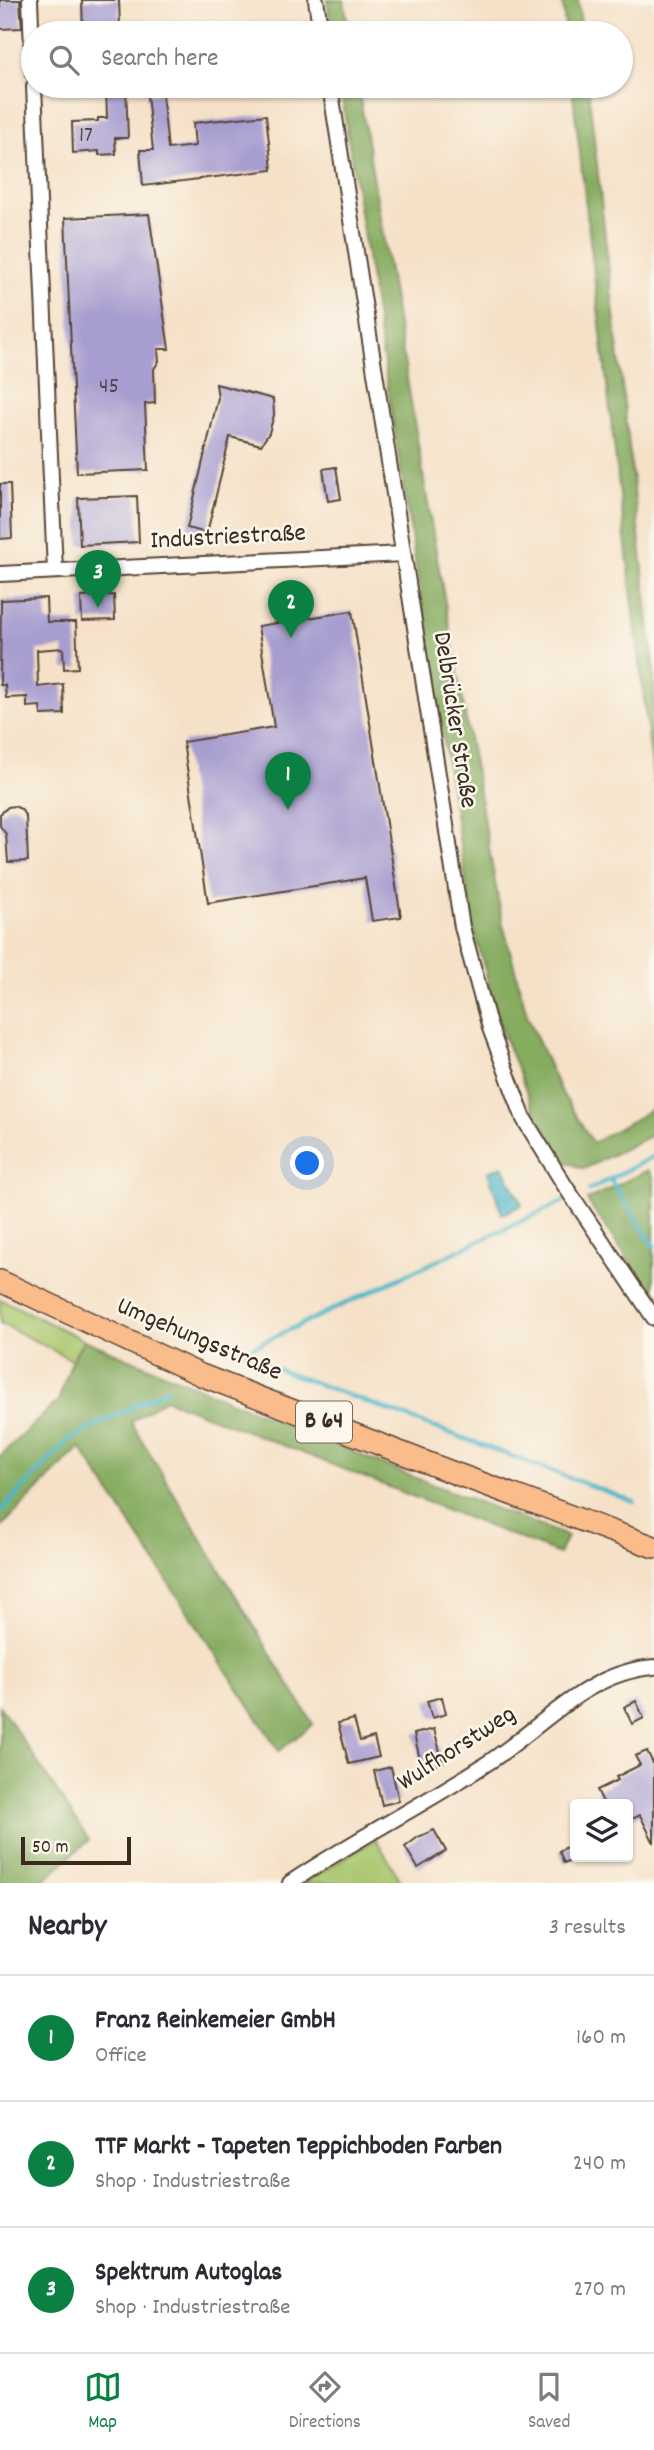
<!DOCTYPE html>
<meta charset="utf-8">
<style>
body{margin:0;font-family:Dekko,sans-serif;background:#f2f2f3;color:#2b2b33}
.controls{position:absolute;right:21px;bottom:21px;display:grid;overflow:hidden;border-radius:7px;box-shadow:0 2px 5px #0004}
.controls button{width:63px;height:63px;display:grid;place-items:center;padding:0;border:0;border-bottom:2px solid #e1e1e2;background:#fff;color:#2b2b33;font:35px sans-serif}
.scale{position:absolute;left:21px;bottom:18px;width:110px;box-sizing:border-box;padding-left:7px;border:4px solid #3b2a1e;border-top:0;font-size:19px;line-height:24px;white-space:nowrap;color:#3b2a1e;-webkit-text-stroke:5px #fbf7ec;paint-order:stroke}
.you{position:absolute;left:308px;top:1164px;width:24px;height:24px;margin:-18px;border:5px solid #fff;border-radius:50%;background:#1a73e8;box-shadow:0 0 0 10px #1a73e833}
.badge{display:grid;place-items:center;width:46px;height:46px;border-radius:50%;background:#0b8043;color:#fff;font-size:23px;font-weight:700}
.pin{position:absolute;translate:-50% -58px;filter:drop-shadow(0 2px 4px #0008)}
.pin::after{content:'';position:absolute;top:37px;width:24px;height:21px;background:inherit;clip-path:polygon(0 0,100% 0,50% 100%)}
.list{margin:0;padding:0;list-style:none}
h2{display:flex;justify-content:space-between;align-items:center;height:91px;margin:0;padding:0 28px;font-size:30px}
h2 small{font-size:23px;font-weight:400;color:#7c7c81}
.list li{display:grid;grid-template-columns:46px 1fr auto;gap:21px;align-items:center;box-sizing:border-box;height:126px;padding:0 28px;border-top:2px solid #e1e1e2}
.list b{display:block;font-size:26px;white-space:nowrap}
.list p{margin:0;font-size:23px;white-space:nowrap;color:#7c7c81}
.list em{font-size:23px;font-style:normal;color:#7c7c81}
.icon{flex:none;width:38px;height:38px;fill:none;stroke:currentColor;stroke-width:2;stroke-linecap:round;stroke-linejoin:round}
.map{position:relative;flex:none;width:654px;height:1883px;overflow:hidden}
.search{position:absolute;background:#fff;box-shadow:0 2px 5px #0004;left:21px;right:21px;top:21px;height:77px;display:flex;align-items:center;gap:18px;box-sizing:border-box;padding:0 24px;border-radius:38px;color:#7c7c81;font-size:26px}
.sheet{height:469px;background:#fff}
nav{display:flex;justify-content:space-around;align-items:center;box-sizing:border-box;height:98px;border-top:2px solid #e1e1e2;background:#fff;font-size:19px;color:#7c7c81}
nav a{display:grid;justify-items:center;gap:4px}
nav .on{color:#0b8043}
.map>svg:first-child{display:block}
.green{fill:#a9c76e;stroke:#727846;stroke-width:2}
.forest{fill:#86ac61;stroke:#606b40;stroke-width:2}
.water{fill:#4bb6c8;stroke:#437073;stroke-width:2}
.lines{fill:none;stroke-linecap:round;stroke-linejoin:round}
.stream{stroke:#4bb6c8;stroke-width:4.5}
.building{fill:#a79dd0}
.street-casing{stroke:#574537;stroke-width:18}
.primary-casing{stroke:#574537;stroke-width:24}
.street{stroke:#fff;stroke-width:14}
.primary{stroke:#fabc8b;stroke-width:21}
.labels{text-anchor:middle;dominant-baseline:central;stroke-width:5;stroke-linejoin:round;paint-order:stroke}
.number-label{font-size:23px;fill:#56474a}
.shield{fill:#fbf7ec;stroke:#75685c;stroke-width:2}
.shield-label{font-size:24px;font-weight:bold;fill:#3b2a1e}
.street-label{font-size:26px;fill:#3b2a1e;stroke:#fbf7ec}
</style>
<div class="map">
<svg width="654" height="1883" viewBox="0 0 654 1883">
<rect width="100%" height="100%" fill="#fbf7ec"/>
<filter id="ink" filterUnits="userSpaceOnUse"><feTurbulence type="fractalNoise" baseFrequency=".0143" numOctaves="2"/><feDisplacementMap in="SourceGraphic" scale="14" xChannelSelector="R" yChannelSelector="G"/><feConvolveMatrix kernelMatrix="1 2 1 2 8 2 1 2 1" color-interpolation-filters="sRGB"/></filter>
<filter id="wash" filterUnits="userSpaceOnUse"><feTurbulence type="fractalNoise" baseFrequency=".00686" numOctaves="4" result="noise"/><feDisplacementMap in="SourceGraphic" scale="28" xChannelSelector="R" yChannelSelector="G"/><feGaussianBlur stdDeviation="1.57" result="paint"/><feColorMatrix in="noise" values="0 0 0 0 0 0 0 0 0 0 0 0 0 0 0 0 0 1.4 0 .05"/><feComposite in="paint" operator="in"/></filter>
<g filter="url(#wash)">
<rect width="100%" height="100%" fill="#f5e1c7"/>
<g class="green">
<polygon points="0,1299 84,1340 72,1360 0,1323"/>
<polygon points="376,1839 402,1883 304,1883"/>
</g>
<g class="forest">
<polygon points="327,0 344,0 349,33 332,33"/>
<polygon points="562,0 578,0 582,33 566,33"/>
<polygon points="340,86 358,86 436,552 502,921 528,1018 559,1088 593,1143 649,1111 654,1106 654,1134 584,1169 564,1161 535,1113 500,1026 473,926"/>
<polygon points="572,86 588,86 654,667 654,785"/>
<polygon points="648,1170 654,1179 654,1298 587,1200"/>
<polygon points="84,1340 408,1475 567,1536 559,1554 165,1399 131,1422 313,1724 279,1751 80,1447 0,1528 0,1456 58,1401 72,1360"/>
<polygon points="0,1706 89,1840 40,1883 0,1883"/>
</g>
<polygon class="water" points="503,1166 522,1205 502,1214 488,1172"/>
<g class="lines">
<g class="stream">
<polyline points="610,1179 654,1246"/>
<polyline points="589,1190 654,1156"/>
<polyline points="245,1351 270,1366 634,1502"/>
<polyline points="242,1352 564,1201"/>
<polyline points="0,1512 68,1440 167,1389"/>
</g>
</g>
<g id="blocks">
<g class="building">
<polygon points="0,0 20,0 22,28 0,29"/>
<polygon points="82,0 119,0 120,26 95,28 95,31 83,32"/>
<polygon points="106,86 126,86 128,138 115,138 116,154 99,155 99,151 73,153 72,122 98,121 98,118 107,118"/>
<polygon points="162,93 168,149 195,146 193,123 266,115 272,170 143,186 140,150 153,150 147,95"/>
<polygon points="149,214 169,349 158,349 159,361 154,369 155,403 145,404 148,470 77,473 65,218"/>
<polygon points="216,384 273,399 274,415 269,433 261,445 230,437 207,533 187,528 218,398"/>
<polygon points="336,467 341,499 328,501 323,469"/>
<polygon points="0,484 10,484 12,538 0,539"/>
<polygon points="137,496 139,542 80,545 78,498"/>
<polygon points="114,595 115,620 82,621 81,597"/>
<polygon points="46,598 47,622 76,622 78,668 64,669 63,648 37,650 38,687 63,684 64,714 41,715 40,706 27,707 27,697 6,698 5,685 0,685 1,600"/>
<polygon points="352,611 401,917 372,921 365,878 208,903 183,742 274,727 258,626"/>
<polygon points="14,806 21,809 26,817 28,861 8,862 6,834 0,826 0,814 8,807"/>
<polygon points="442,1697 446,1714 432,1718 427,1701"/>
<polygon points="636,1701 644,1718 632,1724 624,1707"/>
<polygon points="354,1719 360,1741 374,1737 379,1757 349,1764 338,1723"/>
<polygon points="434,1729 443,1763 422,1768 414,1734"/>
<polygon points="647,1751 654,1765 654,1843 640,1815 628,1821 628,1804 604,1804 597,1790 618,1780 616,1777 640,1765 635,1756"/>
<polygon points="391,1767 399,1801 382,1805 374,1771"/>
<polygon points="434,1830 446,1851 418,1868 405,1847 418,1837"/>
<polygon points="571,1845 576,1858 564,1863 559,1851"/>
</g>
</g>
</g>
<g filter="url(#ink)">
<use href="#blocks" fill-opacity="0" stroke="#574537" stroke-width="2"/>
<g class="lines">
<defs>
<g id="street">
<polyline points="30,0 33,73"/>
<polyline points="316,0 321,33"/>
<polyline points="278,33 321,28"/>
<polyline points="34,86 55,571"/>
<polyline points="330,86 462,927 490,1028 524,1119 565,1186 654,1318"/>
<polyline points="0,574 403,554"/>
<path d="M290,1883C353,1840 422,1806 486,1764C541,1729 585,1672 654,1667"/>
</g>
<polyline id="primary" points="0,1281 201,1375 446,1470 654,1547"/>
</defs>
<use href="#street" class="street-casing"/>
<use href="#primary" class="primary-casing"/>
<use href="#street" class="street"/>
<use href="#primary" class="primary"/>
</g>
</g>
<g class="labels">
<g class="number-label">
<text x="86" y="136">17</text>
<text x="109" y="387">45</text>
</g>
<rect class="shield" x="296" y="1401.5" width="56" height="41" rx="5"/>
<g class="shield-label">
<text x="324" y="1422">B 64</text>
</g>
<g class="street-label">
<text transform="translate(228 538) rotate(-3)">Industriestraße</text>
<text transform="translate(454 720) rotate(81)">Delbrücker Straße</text>
<text transform="translate(199 1340) rotate(23)">Umgehungsstraße</text>
<text transform="translate(457 1749) rotate(-33)">Wulfhorstweg</text>
</g>
</g>
</svg>
<div class="controls">
<button><svg class="icon" aria-label="layers" viewBox="0 0 24 24"><path d="M12 4l9 5-9 5-9-5zM3 14l9 5 9-5"/></svg></button>
</div>
<div class="scale">50 m</div>
<div class="you"></div>
<div class="pin badge" style="left:288px;top:810px">1</div>
<div class="pin badge" style="left:291px;top:638px">2</div>
<div class="pin badge" style="left:98px;top:608px">3</div>
<div class="search"><svg class="icon" aria-label="search" viewBox="0 0 24 24"><circle cx="10" cy="10" r="6"/><path d="M15 15l6 6"/></svg>Search here</div>
</div>
<section class="sheet">
<h2>Nearby<small>3 results</small></h2>
<ul class="list">
<li><span class="badge">1</span><div><b>Franz Reinkemeier GmbH</b><p>Office</p></div><em>160 m</em></li>
<li><span class="badge">2</span><div><b>TTF Markt - Tapeten Teppichboden Farben</b><p>Shop · Industriestraße</p></div><em>240 m</em></li>
<li><span class="badge">3</span><div><b>Spektrum Autoglas</b><p>Shop · Industriestraße</p></div><em>270 m</em></li>
</ul>
</section>
<nav>
<a class="on"><svg class="icon" aria-label="map" viewBox="0 0 24 24"><path d="M3 6l6-2 6 2 6-2v14l-6 2-6-2-6 2zM9 4v14M15 6v14"/></svg>Map</a>
<a><svg class="icon" aria-label="directions" viewBox="0 0 24 24"><path d="M12 3l9 9-9 9-9-9zM9 14v-3h6M13 9l2 2-2 2"/></svg>Directions</a>
<a><svg class="icon" aria-label="saved" viewBox="0 0 24 24"><path d="M7 4h10v16l-5-4-5 4z"/></svg>Saved</a>
</nav>
